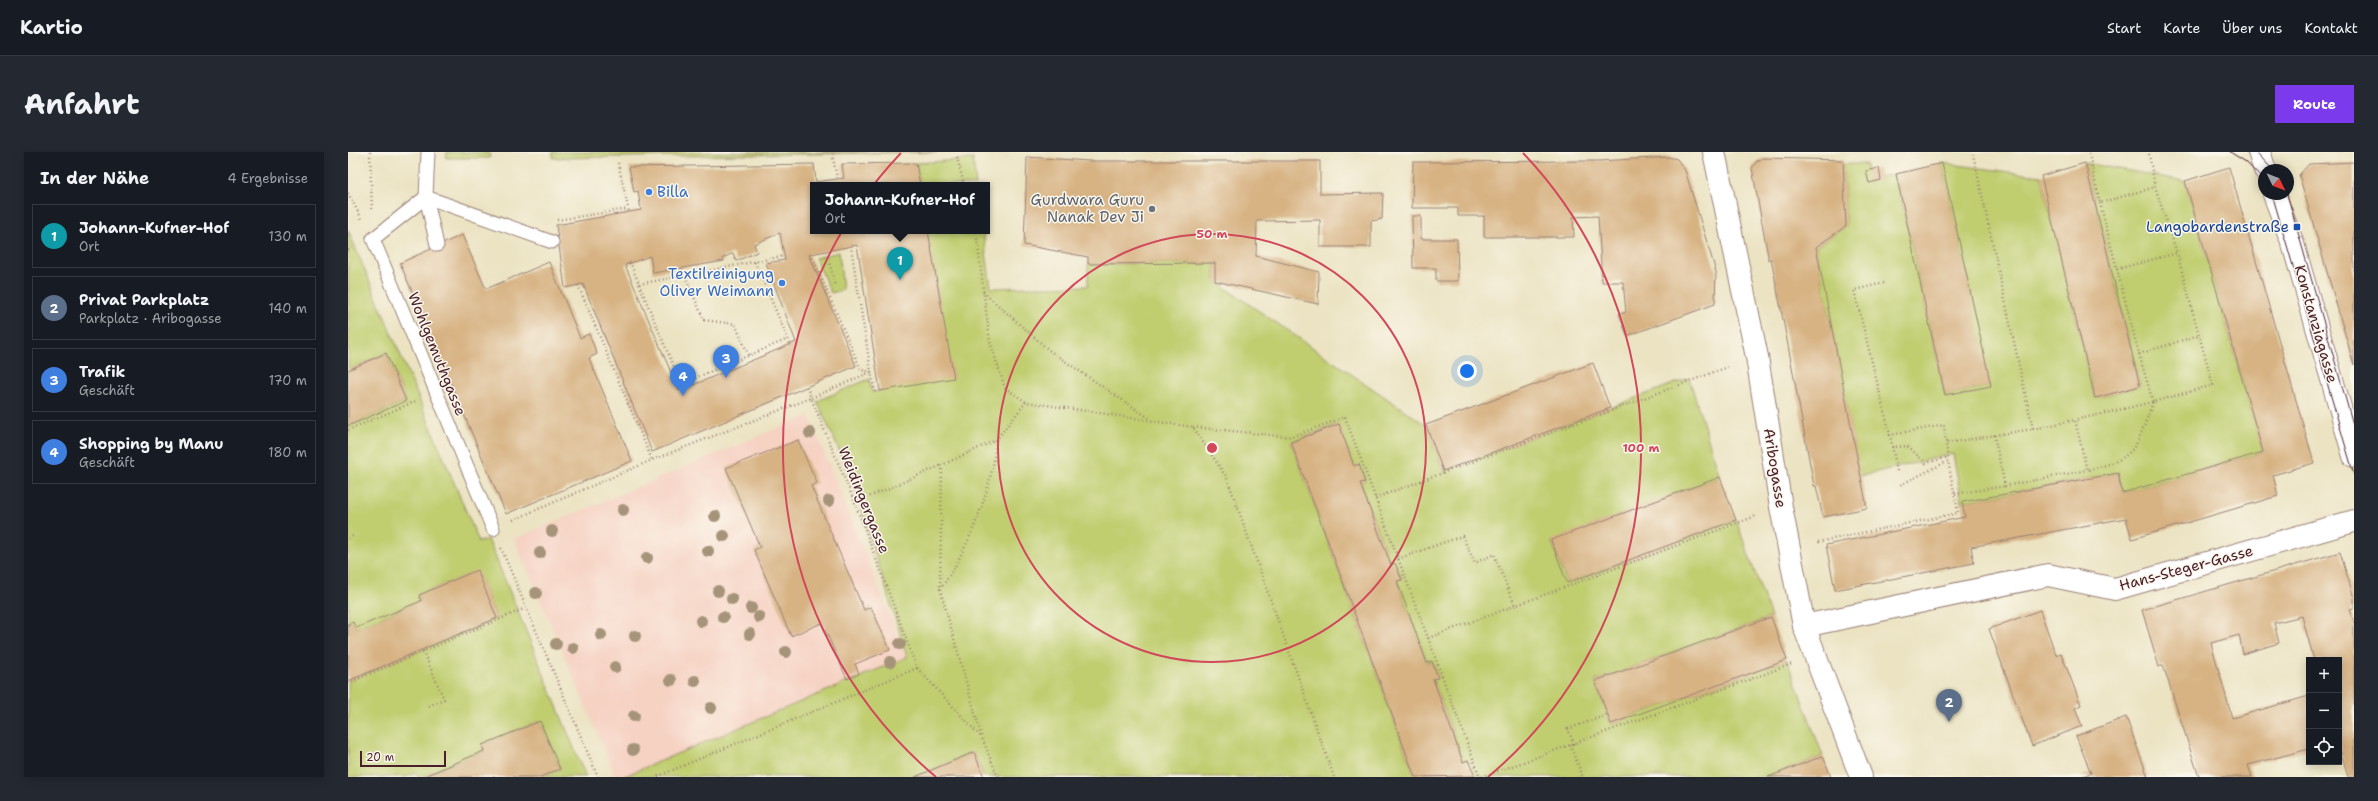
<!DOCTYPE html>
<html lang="de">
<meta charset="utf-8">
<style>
body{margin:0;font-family:"Shantell Sans",sans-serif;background:#242831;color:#f1f3f6}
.controls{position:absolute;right:12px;bottom:12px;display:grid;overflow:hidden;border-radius:0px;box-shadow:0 2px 10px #0003}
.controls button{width:36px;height:36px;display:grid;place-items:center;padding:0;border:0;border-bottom:1px solid #363941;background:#171b24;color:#f1f3f6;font:20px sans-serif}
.compass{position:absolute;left:1910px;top:12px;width:36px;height:36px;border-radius:50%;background:#171b24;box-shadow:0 2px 10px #0003;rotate:133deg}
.scale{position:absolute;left:12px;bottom:10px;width:86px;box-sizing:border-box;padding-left:4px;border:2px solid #4a1f2b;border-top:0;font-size:11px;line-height:14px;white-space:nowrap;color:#4a1f2b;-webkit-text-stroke:3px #fbf7ec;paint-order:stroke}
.you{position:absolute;left:1119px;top:219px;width:14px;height:14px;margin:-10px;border:3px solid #fff;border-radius:50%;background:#1a73e8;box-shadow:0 0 0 6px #1a73e833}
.badge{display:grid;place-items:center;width:26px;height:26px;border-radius:50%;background:#7c3aed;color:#fff;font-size:13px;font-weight:700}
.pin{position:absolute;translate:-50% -33px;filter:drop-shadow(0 1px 2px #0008)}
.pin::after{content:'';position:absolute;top:21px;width:14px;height:12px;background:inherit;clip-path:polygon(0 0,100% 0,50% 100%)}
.popup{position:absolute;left:462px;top:30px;width:180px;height:52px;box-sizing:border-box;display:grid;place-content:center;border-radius:0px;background:#171b24;filter:drop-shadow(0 1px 3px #0005);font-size:13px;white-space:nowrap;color:#9ea1a6}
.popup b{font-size:15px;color:#f1f3f6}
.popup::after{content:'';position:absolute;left:50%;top:100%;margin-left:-8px;border:8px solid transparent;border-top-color:#171b24}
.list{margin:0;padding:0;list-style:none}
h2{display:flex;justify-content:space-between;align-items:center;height:52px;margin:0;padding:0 16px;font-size:17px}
h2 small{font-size:13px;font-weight:400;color:#9ea1a6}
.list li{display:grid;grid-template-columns:26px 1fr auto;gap:12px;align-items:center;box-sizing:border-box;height:64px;margin:0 8px 8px;padding:0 8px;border:1px solid #363941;border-radius:0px}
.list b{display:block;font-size:15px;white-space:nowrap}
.list p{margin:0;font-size:13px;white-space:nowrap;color:#9ea1a6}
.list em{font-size:13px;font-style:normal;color:#9ea1a6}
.icon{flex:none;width:22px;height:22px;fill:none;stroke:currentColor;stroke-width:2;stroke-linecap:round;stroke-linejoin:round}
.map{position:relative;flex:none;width:2006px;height:625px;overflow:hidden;border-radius:0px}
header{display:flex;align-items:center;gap:24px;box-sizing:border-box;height:56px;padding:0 20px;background:#171b24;border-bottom:1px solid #363941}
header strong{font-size:19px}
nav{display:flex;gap:22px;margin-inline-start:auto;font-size:14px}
.intro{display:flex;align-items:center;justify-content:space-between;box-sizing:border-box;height:96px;padding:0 24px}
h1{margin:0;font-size:28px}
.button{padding:10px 18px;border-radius:0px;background:#7c3aed;color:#fff;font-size:14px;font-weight:700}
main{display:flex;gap:24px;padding:0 24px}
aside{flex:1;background:#171b24;border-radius:0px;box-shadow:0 2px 10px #0003}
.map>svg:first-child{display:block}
.built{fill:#f6d2c3}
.green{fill:#c0ce70;stroke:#85764e}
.building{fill:#d7b283;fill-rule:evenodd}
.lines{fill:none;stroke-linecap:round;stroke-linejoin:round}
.lane-casing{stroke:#9a8176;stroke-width:15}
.street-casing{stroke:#9a8176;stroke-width:24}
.path{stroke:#9a8176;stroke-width:2.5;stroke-dasharray:1 3;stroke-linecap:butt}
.lane{stroke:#fff;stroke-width:13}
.street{stroke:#fff;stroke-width:22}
.tram{stroke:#4a1f2b;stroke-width:1}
.tree{fill:#a6947a}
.ring{fill:none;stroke:#d1495b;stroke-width:2}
.shop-dot{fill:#3f7fe0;stroke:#fbf7ec;stroke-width:1.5}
.worship-dot{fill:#6b7280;stroke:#fbf7ec;stroke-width:1.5}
.transit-dot{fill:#1a4fb4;stroke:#fbf7ec;stroke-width:1.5}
.labels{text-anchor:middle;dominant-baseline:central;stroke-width:3;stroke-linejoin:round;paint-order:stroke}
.shop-label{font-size:15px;fill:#366cbe;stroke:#fbf7ec;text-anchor:start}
.worship-label{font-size:15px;fill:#5b616d;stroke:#fbf7ec;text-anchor:end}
.transit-label{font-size:15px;fill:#164399;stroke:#fbf7ec;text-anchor:end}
.street-label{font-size:15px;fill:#4a1f2b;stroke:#fbf7ec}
.centre{fill:#d1495b;stroke:#fbf7ec;stroke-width:2}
.ring-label{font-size:12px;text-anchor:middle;font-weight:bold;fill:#d1495b;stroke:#fbf7ec;stroke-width:3;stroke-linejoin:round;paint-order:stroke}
</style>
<header>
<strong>Kartio</strong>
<nav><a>Start</a><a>Karte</a><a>Über uns</a><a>Kontakt</a></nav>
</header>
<div class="intro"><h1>Anfahrt</h1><a class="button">Route</a></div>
<main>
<aside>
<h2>In der Nähe<small>4 Ergebnisse</small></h2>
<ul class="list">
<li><span class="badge" style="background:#0f9aa8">1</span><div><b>Johann-Kufner-Hof</b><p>Ort</p></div><em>130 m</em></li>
<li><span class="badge" style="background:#5c6f8a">2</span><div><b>Privat Parkplatz</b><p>Parkplatz · Aribogasse</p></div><em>140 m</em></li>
<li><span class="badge" style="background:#3f7fe0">3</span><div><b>Trafik</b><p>Geschäft</p></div><em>170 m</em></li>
<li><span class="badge" style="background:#3f7fe0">4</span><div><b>Shopping by Manu</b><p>Geschäft</p></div><em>180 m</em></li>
</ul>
</aside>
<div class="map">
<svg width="2006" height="625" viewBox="0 0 2006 625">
<rect width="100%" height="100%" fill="#fbf7ec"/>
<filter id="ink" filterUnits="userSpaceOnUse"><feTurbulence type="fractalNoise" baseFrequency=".025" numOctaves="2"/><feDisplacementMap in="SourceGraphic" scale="8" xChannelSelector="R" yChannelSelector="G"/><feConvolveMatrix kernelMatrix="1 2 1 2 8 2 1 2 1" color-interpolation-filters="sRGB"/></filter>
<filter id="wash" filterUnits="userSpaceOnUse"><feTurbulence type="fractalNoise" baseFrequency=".012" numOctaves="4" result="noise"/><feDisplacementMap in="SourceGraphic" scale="16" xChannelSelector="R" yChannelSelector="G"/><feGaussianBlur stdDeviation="0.9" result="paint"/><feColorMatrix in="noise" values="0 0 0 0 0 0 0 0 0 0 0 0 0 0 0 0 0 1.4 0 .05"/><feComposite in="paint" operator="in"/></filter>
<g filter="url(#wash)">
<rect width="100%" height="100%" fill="#ebe3c2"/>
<polygon class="built" points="461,263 559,505 274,625 268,625 166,387"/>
<g class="green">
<polygon points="99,0 141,1 142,6 98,6"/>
<polygon points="205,0 589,0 205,6"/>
<polygon points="625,7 628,33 572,33 568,11"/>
<polygon points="1594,11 1693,24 1747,246 1792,234 1737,11 1837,29 1915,300 1774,341 1770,321 1614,350 1605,302 1512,324 1468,95 1498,74 1495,12 1518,12 1521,31 1532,25 1548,22 1597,243 1642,234"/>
<polygon points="0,78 131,390 140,387 238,625 192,625 212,617 192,569 134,593 136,599 73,625 70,625 68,621 58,625 0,625 0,529 149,466 129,419 71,443 73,449 8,476 5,470 0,472 0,274 58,249 38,201 0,218"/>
<polygon points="580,79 635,79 643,136 740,134 740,112 867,111 867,129 1078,273 1095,319 1341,226 1372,325 1203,389 1219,431 1388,368 1423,465 1247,529 1263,572 1439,508 1475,604 1420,625 1124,625 1127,624 1120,608 1115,610 1085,527 1090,525 1084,509 1079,511 1049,429 1054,427 1047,411 1043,413 1012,331 1017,329 1011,313 1006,314 990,272 943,290 1067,625 636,625 626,600 567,625 274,625 559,505 505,330 469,249 521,227 524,240 532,239"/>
<polygon points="491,100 495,138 483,141 467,106"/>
</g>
<g id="blocks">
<g class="building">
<polygon points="679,5 741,9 972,9 972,42 1035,41 1034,67 1023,69 1023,95 972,95 972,68 909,69 908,104 971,120 970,152 867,129 867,111 740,112 740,105 676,93"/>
<polygon points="1321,5 1329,7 1337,18 1368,120 1367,152 1279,184 1271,162 1278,160 1275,130 1254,130 1250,64 1225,65 1226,85 1136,85 1136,64 1110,64 1110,56 1064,56 1065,10 1251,9"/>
<polygon points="1415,6 1495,8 1498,74 1468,95 1519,356 1475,365 1468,334 1466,334 1439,188 1423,106 1420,108 1420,104 1404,16 1409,9"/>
<polygon points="2006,10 2006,213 1951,23 1961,12"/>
<path d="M568,11L572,33H465V79H580L606,226L532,239L509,93L463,102L461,103L508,214L304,300L235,132L217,136L208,73L293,58L290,39L286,40L281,15L466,12L468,30L496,26L494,12ZM432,81L437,108L418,111L448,190L331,239L277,113L302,104L305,121L376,109L375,106L385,101L388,109L409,100L406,92Z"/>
<polygon points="1594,11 1643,234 1597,243 1548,22"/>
<polygon points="1737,11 1792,234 1747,246 1693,24"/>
<polygon points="1881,15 1966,311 1925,323 1930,344 1784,387 1778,366 1623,395 1626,411 1487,438 1478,393 1617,365 1614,350 1770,321 1774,341 1915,300 1837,29"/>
<polygon points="1531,16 1533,28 1521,31 1518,19"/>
<polygon points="1064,64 1073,64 1073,87 1109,87 1110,129 1088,129 1088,116 1065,116"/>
<polygon points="114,83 138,137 201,110 232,186 241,182 249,202 241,206 284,309 158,362 52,111"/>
<polygon points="38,201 58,249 0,274 0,218"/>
<polygon points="1245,211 1262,256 1095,319 1078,273"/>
<polygon points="991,272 1006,314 1011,312 1017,330 1012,331 1043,413 1047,411 1054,428 1049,429 1079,511 1084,509 1090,526 1085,527 1115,610 1120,608 1127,624 1067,625 943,290"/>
<polygon points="450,288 469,331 463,334 516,458 523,455 542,498 507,512 511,522 499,527 474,471 443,484 406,398 412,395 378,316"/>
<polygon points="1372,325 1388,368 1219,431 1203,388"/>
<polygon points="1992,400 2006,446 2006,456 2002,457 2006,471 2006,625 2000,625 1991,593 1991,508 1966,508 1954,464 1926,471 1931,491 1895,502 1891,483 1863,491 1884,566 1961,544 1961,597 1900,613 1904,625 1851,625 1815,513 1811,515 1794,458"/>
<polygon points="129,418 149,466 0,529 0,472 5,470 8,476 73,449 71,443"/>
<polygon points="1692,458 1708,503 1713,501 1733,553 1727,556 1734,574 1684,594 1641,477"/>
<polygon points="1423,465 1439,508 1263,572 1247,529"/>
<polygon points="1778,565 1800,625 1732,625 1743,621 1728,584"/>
<polygon points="192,569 212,617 192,625 74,625 136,599 134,593"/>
<polygon points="626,600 636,625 567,625"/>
<polygon points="1475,604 1483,625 1420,625"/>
</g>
</g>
</g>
<g filter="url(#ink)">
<use href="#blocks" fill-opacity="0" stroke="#9a8176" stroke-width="1"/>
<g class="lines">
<defs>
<g id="lane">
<polyline points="80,0 78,45 204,90"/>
<polyline points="89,93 78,45 25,87 145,377"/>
</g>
<g id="street">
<polyline points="1366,0 1409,205 1433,355 1456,474 1513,625"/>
<polyline points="1911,0 1917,18"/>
<polyline points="1926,42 1945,92 2006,304"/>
<polyline points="1456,474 1700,423 1767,437 2006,369"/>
</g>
</defs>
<use href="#lane" class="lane-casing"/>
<use href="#street" class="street-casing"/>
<g class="path">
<polyline points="22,0 24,60"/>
<polyline points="1741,2 1752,51 1807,35 1801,2"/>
<polyline points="609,5 616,33"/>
<polyline points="485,6 489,26"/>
<polyline points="270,11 281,60"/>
<polyline points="0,41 15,69"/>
<polyline points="1752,51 1769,117 1829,101 1807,35"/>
<polyline points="209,68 280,57"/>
<polyline points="628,79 642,190 657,236 678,250 845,275 879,326 986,625"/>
<polyline points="0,98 6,95"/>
<polyline points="479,100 487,134"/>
<polyline points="463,102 513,218 523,220 527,240"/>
<polyline points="282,110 291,132 436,104"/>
<polyline points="407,110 442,192"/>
<polyline points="1769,117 1791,202 1851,183 1829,101"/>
<polyline points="337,124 356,168 387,172 401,204"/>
<polyline points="1536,131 1506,138 1542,282"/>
<polyline points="291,132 333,232 440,187"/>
<polyline points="230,133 304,308"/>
<polyline points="635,140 702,199 801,266"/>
<polyline points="1791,202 1805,250 1865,233 1851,183"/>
<polyline points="459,235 463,246 523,220 503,95"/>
<path d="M1805,250C1788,295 1790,307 1739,318L1727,268Z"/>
<polyline points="279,252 284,250"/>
<polyline points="845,275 942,285 997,265 1132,625"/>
<polyline points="1685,277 1727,268"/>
<polyline points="0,278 68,249"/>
<polyline points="1646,283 1657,334 1739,318"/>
<polyline points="1599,291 1685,277 1625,2"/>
<polyline points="1544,295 1559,294 1578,311 1600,305"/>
<polyline points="1549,319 1542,283 1596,273 1600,309"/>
<polyline points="1607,342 1657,334"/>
<polyline points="1027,346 1380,215"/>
<polyline points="507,351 594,313"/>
<polyline points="165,368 304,308 463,246 507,351 569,516 308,625"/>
<polyline points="0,386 7,383"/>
<polyline points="1470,390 1610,361 1600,309 1552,333"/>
<polyline points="153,396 250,625"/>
<polyline points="1050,407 1114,384 1127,411 1146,402 1167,454"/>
<path d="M592,437C618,404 647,330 648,288"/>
<polyline points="1080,486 1408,364"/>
<polyline points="75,499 96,547 78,555"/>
<polyline points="569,516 634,586"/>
<polyline points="0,531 178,456"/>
<polyline points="1226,592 1220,577 1259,563"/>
<polyline points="1222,593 1235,625"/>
<polyline points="650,625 634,586 592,437 594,313 648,288 678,250"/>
<polyline points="1134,625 1444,512"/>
</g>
<use href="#lane" class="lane"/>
<use href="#street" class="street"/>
<g class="tram">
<polyline points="1882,0 1898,10 1916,29"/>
<polyline points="1908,0 1925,18"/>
<polyline points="1924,42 2006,323"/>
<polyline points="1939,42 2006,276"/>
</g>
</g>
<g class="tree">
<circle cx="462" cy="281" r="6"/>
<circle cx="481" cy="349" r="6"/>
<circle cx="275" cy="358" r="6"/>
<circle cx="367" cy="364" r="6"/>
<circle cx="204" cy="379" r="6"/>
<circle cx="376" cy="384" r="6"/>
<circle cx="360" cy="399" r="6"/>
<circle cx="192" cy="401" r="6"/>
<circle cx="299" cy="406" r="6"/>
<circle cx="370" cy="439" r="6"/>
<circle cx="188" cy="441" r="6"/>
<circle cx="384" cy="447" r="6"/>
<circle cx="403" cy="456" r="6"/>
<circle cx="375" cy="465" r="6"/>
<circle cx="411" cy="465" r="6"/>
<circle cx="353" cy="469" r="6"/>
<circle cx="402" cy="482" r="6"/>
<circle cx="253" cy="483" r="6"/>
<circle cx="287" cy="484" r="6"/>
<circle cx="208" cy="492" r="6"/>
<circle cx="552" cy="492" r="6"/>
<circle cx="225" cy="496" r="6"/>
<circle cx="438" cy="500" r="6"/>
<circle cx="542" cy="510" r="6"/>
<circle cx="267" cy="515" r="6"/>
<circle cx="323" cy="528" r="6"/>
<circle cx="347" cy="529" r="6"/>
<circle cx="363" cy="556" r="6"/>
<circle cx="286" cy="564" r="6"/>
<circle cx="285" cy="598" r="6"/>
</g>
</g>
<g class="ring">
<circle cx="864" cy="296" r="214"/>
<path d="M588 625A429 429 0 0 1 553 1M1175 1A429 429 0 0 1 1140 625"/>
</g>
<g class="shop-dot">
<circle cx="301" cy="40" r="4"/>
<circle cx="434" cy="131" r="4"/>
</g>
<circle class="worship-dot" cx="804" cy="57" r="4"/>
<rect class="transit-dot" x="1945" y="71" width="8" height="8" rx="2"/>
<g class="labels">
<g class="shop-label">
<text x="309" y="40">Billa</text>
<text x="426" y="122" text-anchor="end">Textilreinigung<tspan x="426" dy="17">Oliver Weimann</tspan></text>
</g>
<g class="worship-label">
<text x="796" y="48">Gurdwara Guru<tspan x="796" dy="17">Nanak Dev Ji</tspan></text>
</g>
<g class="transit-label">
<text x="1941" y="75">Langobardenstraße</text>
</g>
<g class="street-label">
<text transform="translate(1968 172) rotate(74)">Konstanziagasse</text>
<text transform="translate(89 202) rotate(68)">Wohlgemuthgasse</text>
<text transform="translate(1427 316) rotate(81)">Aribogasse</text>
<text transform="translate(516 348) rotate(68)">Weidingergasse</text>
<text transform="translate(1838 416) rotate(-15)">Hans-Steger-Gasse</text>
</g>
</g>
<circle cx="864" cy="296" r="6" class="centre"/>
<g class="ring-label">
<text x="864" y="86">50 m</text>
<text x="1293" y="300">100 m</text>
</g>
</svg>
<div class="controls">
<button>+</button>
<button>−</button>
<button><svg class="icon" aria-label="locate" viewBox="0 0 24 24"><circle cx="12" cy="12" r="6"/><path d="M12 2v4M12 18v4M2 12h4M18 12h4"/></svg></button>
</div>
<svg class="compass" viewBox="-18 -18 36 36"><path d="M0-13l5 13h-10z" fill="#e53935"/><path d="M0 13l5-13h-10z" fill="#9ea1a6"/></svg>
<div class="scale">20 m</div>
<div class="you"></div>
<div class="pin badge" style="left:552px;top:128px;background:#0f9aa8">1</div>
<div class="popup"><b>Johann-Kufner-Hof</b>Ort</div>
<div class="pin badge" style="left:1601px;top:570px;background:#5c6f8a">2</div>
<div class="pin badge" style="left:378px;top:226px;background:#3f7fe0">3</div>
<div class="pin badge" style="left:335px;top:244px;background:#3f7fe0">4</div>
</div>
</main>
